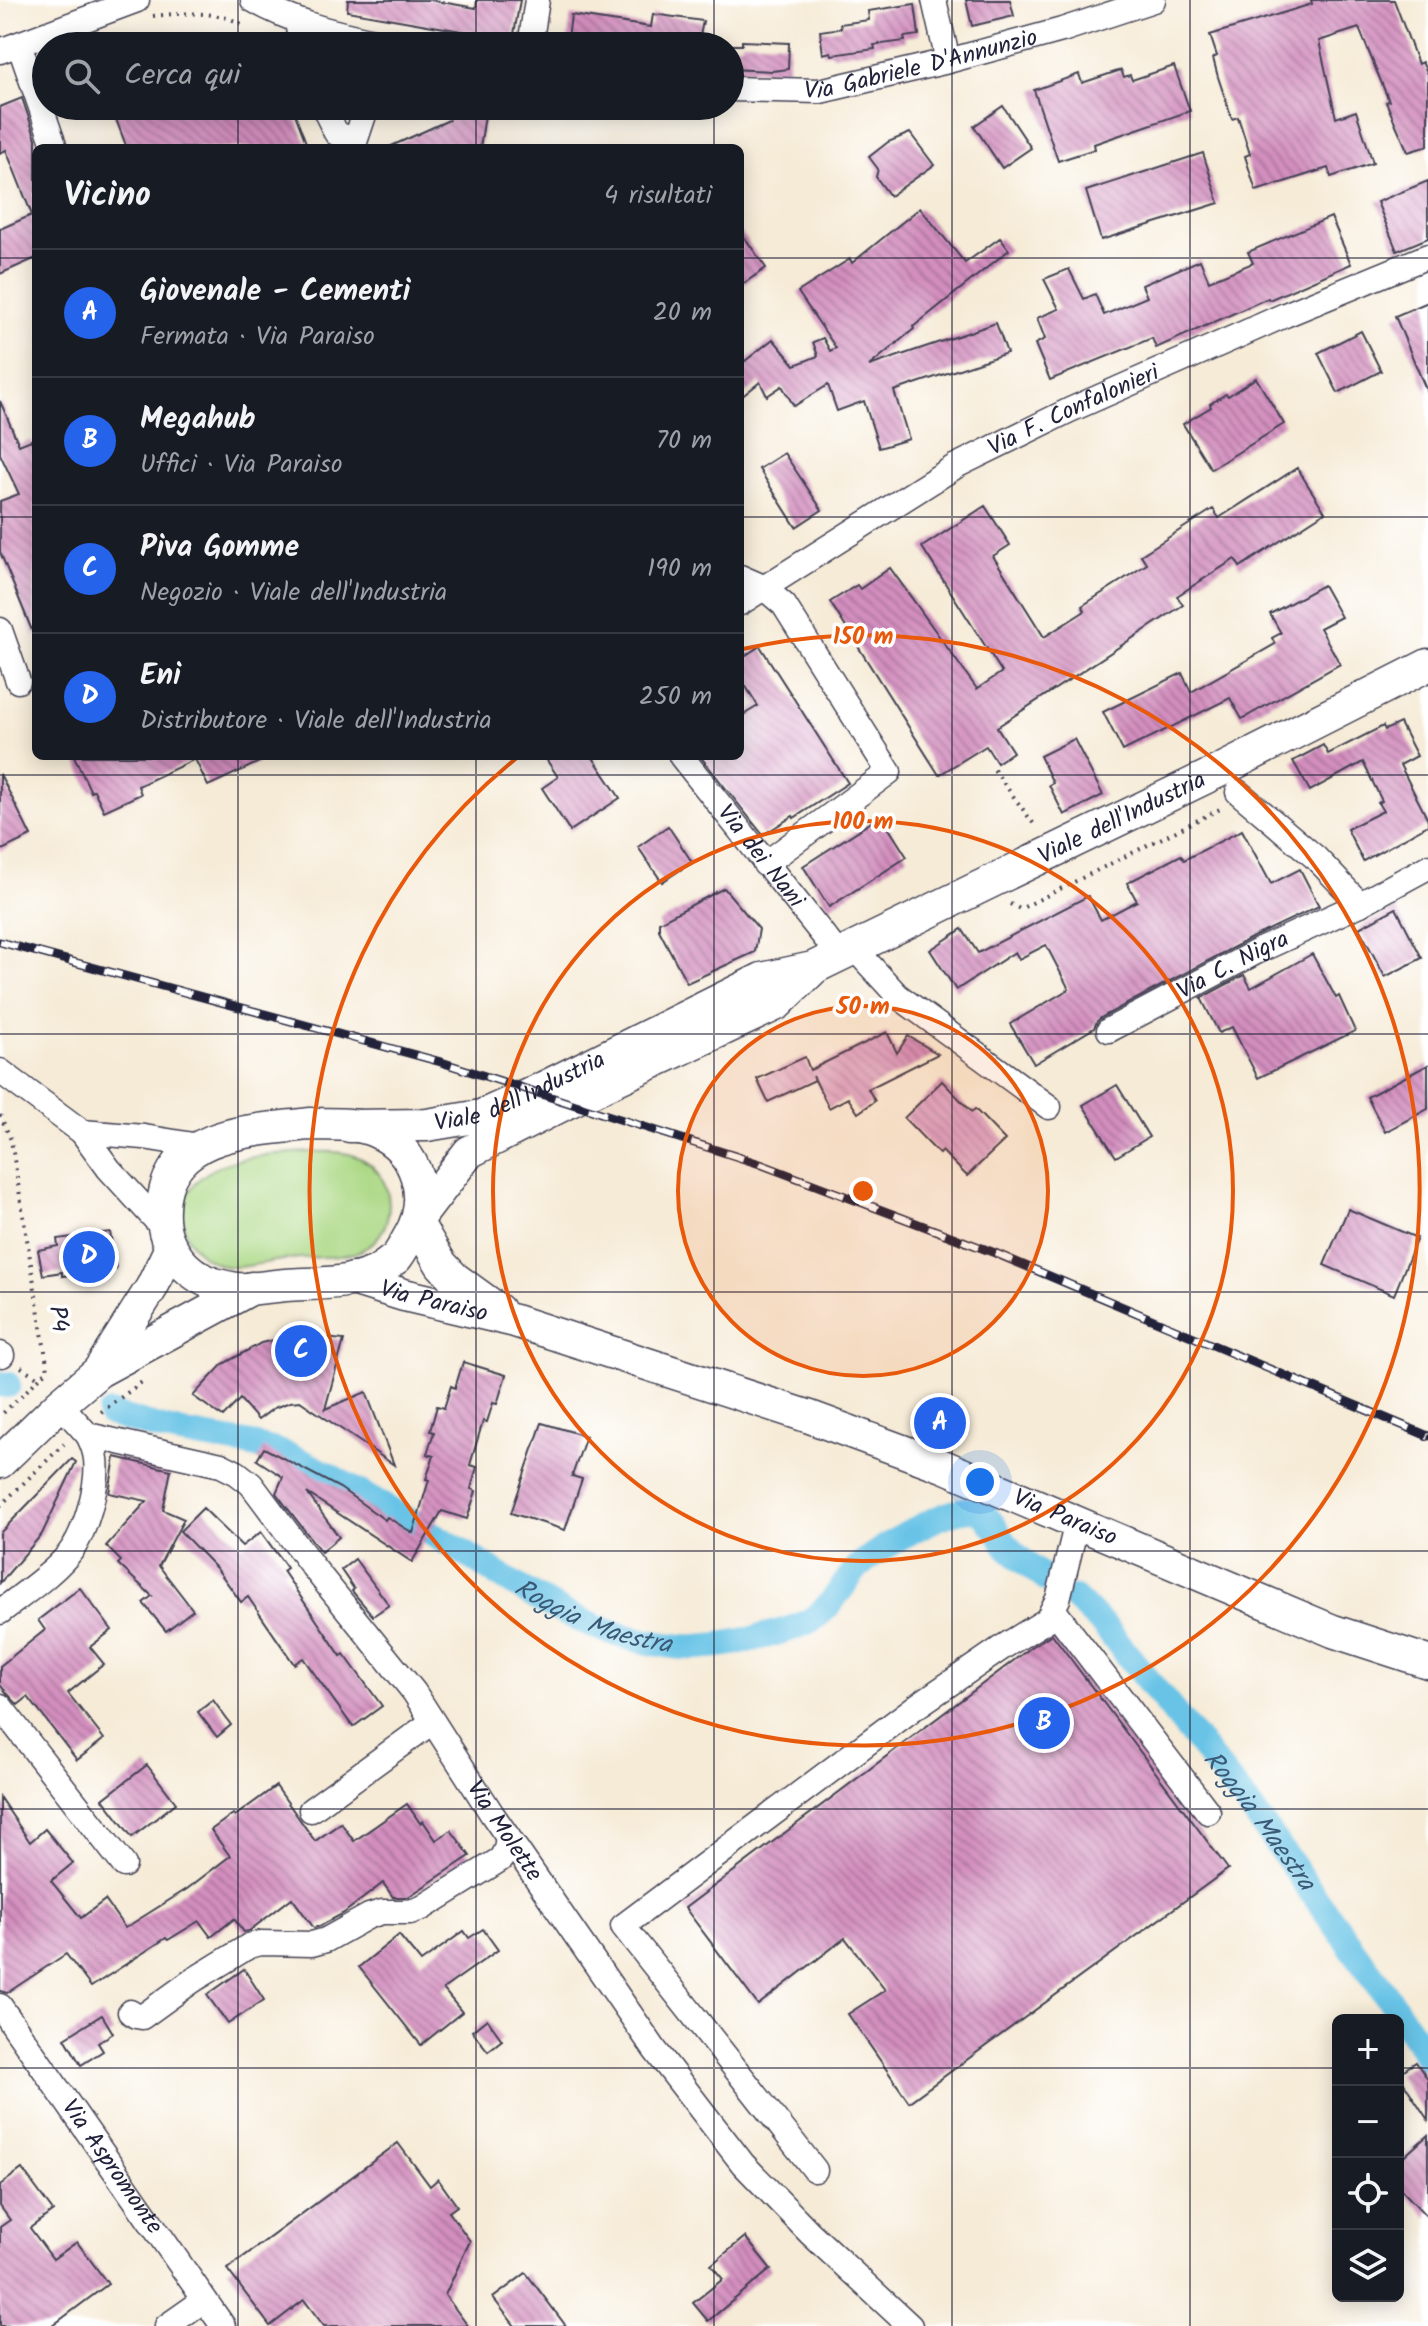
<!DOCTYPE html>
<html lang="it">
<meta charset="utf-8">
<style>
body{margin:0;font-family:Kalam,sans-serif;background:#20242c;color:#f1f3f6}
.controls{position:absolute;right:24px;bottom:24px;display:grid;overflow:hidden;border-radius:12px;box-shadow:0 4px 20px #0003}
.controls button{width:72px;height:72px;display:grid;place-items:center;padding:0;border:0;border-bottom:2px solid #363941;background:#171b24;color:#f1f3f6;font:40px sans-serif}
.you{position:absolute;left:980px;top:1482px;width:28px;height:28px;margin:-20px;border:6px solid #fff;border-radius:50%;background:#1a73e8;box-shadow:0 0 0 12px #1a73e833}
.badge{display:grid;place-items:center;width:52px;height:52px;border-radius:50%;background:#2563eb;color:#fff;font-size:26px;font-weight:700}
.pin{position:absolute;translate:-50% -50%;border:4px solid #fff;box-shadow:0 2px 8px #0006}
.list{margin:0;padding:0;list-style:none}
h2{display:flex;justify-content:space-between;align-items:center;height:104px;margin:0;padding:0 32px;font-size:34px}
h2 small{font-size:26px;font-weight:400;color:#9ea1a6}
.list li{display:grid;grid-template-columns:52px 1fr auto;gap:24px;align-items:center;box-sizing:border-box;height:128px;padding:0 32px;border-top:2px solid #363941}
.list b{display:block;font-size:30px;white-space:nowrap}
.list p{margin:0;font-size:26px;white-space:nowrap;color:#9ea1a6}
.list em{font-size:26px;font-style:normal;color:#9ea1a6}
.icon{flex:none;width:44px;height:44px;fill:none;stroke:currentColor;stroke-width:2;stroke-linecap:round;stroke-linejoin:round}
.map{position:relative;flex:none;width:1428px;height:2326px;overflow:hidden}
.search{position:absolute;background:#171b24;box-shadow:0 4px 20px #0003;left:32px;top:32px;width:712px;height:88px;display:flex;align-items:center;gap:20px;box-sizing:border-box;padding:0 28px;border-radius:44px;color:#9ea1a6;font-size:30px}
.panel{position:absolute;background:#171b24;box-shadow:0 4px 20px #0003;left:32px;top:144px;width:712px;height:616px;border-radius:12px}
.map>svg:first-child{display:block}
.grass{fill:#abd884;stroke:#667d60;stroke-width:2}
.lines{fill:none;stroke-linecap:round;stroke-linejoin:round}
.canal{stroke:#68c3e6;stroke-width:26}
.building{fill:url(#building-back-hatch)}
.minor-casing{stroke:#424052;stroke-width:27}
.major-casing{stroke:#424052;stroke-width:35}
.path{stroke:#424052;stroke-width:4;stroke-dasharray:2 6;stroke-linecap:butt}
.minor{stroke:#fff;stroke-width:24}
.major{stroke:#fff;stroke-width:32}
.rail-casing{stroke:#22223b;stroke-width:9}
.rail{stroke:#fff;stroke-width:6;stroke-dasharray:18;stroke-linecap:butt}
.grid{fill:none;stroke:#22223b;stroke-width:2;stroke-opacity:0.55}
.ring{fill:none;stroke:#e8590c;stroke-width:4}
.labels{text-anchor:middle;dominant-baseline:central;stroke-width:7;stroke-linejoin:round;paint-order:stroke}
.street-label{font-size:24px;fill:#22223b;stroke:#fff}
.water-label{font-size:26px;font-style:italic;fill:#3a5a77;stroke:#fff}
.centre{fill:#e8590c;stroke:#fff;stroke-width:4}
.ring-label{font-size:24px;text-anchor:middle;font-weight:bold;fill:#e8590c;stroke:#fff;stroke-width:7;stroke-linejoin:round;paint-order:stroke}
</style>
<div class="map">
<svg width="1428" height="2326" viewBox="0 0 1428 2326">
<defs>
<pattern id="building-back-hatch" width="6" height="6" patternUnits="userSpaceOnUse" patternTransform="scale(2)"><rect width="6" height="6" fill="#d38ebe"/><path d="M-1 5l2 2M0 0l6 6M5-1l2 2" fill="none" stroke="#ab749c"/></pattern>
</defs>
<rect width="100%" height="100%" fill="#fff"/>
<filter id="ink" filterUnits="userSpaceOnUse"><feTurbulence type="fractalNoise" baseFrequency=".0125" numOctaves="2"/><feDisplacementMap in="SourceGraphic" scale="16" xChannelSelector="R" yChannelSelector="G"/><feConvolveMatrix kernelMatrix="1 2 1 2 8 2 1 2 1" color-interpolation-filters="sRGB"/></filter>
<filter id="wash" filterUnits="userSpaceOnUse"><feTurbulence type="fractalNoise" baseFrequency=".006" numOctaves="4" result="noise"/><feDisplacementMap in="SourceGraphic" scale="32" xChannelSelector="R" yChannelSelector="G"/><feGaussianBlur stdDeviation="1.8" result="paint"/><feColorMatrix in="noise" values="0 0 0 0 0 0 0 0 0 0 0 0 0 0 0 0 0 1.4 0 .05"/><feComposite in="paint" operator="in"/></filter>
<g filter="url(#wash)">
<rect width="100%" height="100%" fill="#f6ebd7"/>
<path class="grass" d="M308,1152C325,1152 346,1150 362,1159C396,1177 399,1229 364,1249C343,1260 314,1256 291,1259C272,1260 250,1268 230,1267C214,1265 199,1255 190,1242C183,1230 181,1214 185,1201C200,1155 267,1155 308,1152Z"/>
<g class="lines">
<g class="canal">
<polyline points="0,1384 8,1385"/>
<path id="s1" d="M110,1414C136,1421 161,1430 186,1434C222,1441 259,1443 292,1457C318,1468 342,1483 367,1497C398,1515 430,1532 461,1551C522,1589 577,1629 649,1642C665,1645 681,1648 697,1647C724,1646 792,1633 814,1618C833,1605 843,1584 857,1568C874,1551 958,1499 979,1511C992,1518 1000,1537 1009,1548C1020,1560 1033,1569 1046,1579"/>
<path id="s2" d="M1074,1598L1105,1627L1246,1802L1395,2007L1428,2058"/>
</g>
</g>
<g id="blocks">
<g class="building">
<polygon points="348,0 430,0 476,8 477,0 520,0 513,40 347,11"/>
<polygon points="966,0 1010,0 1014,16 972,26"/>
<polygon points="1311,0 1394,0 1418,64 1422,62 1428,74 1428,146 1408,152 1386,102 1389,101 1359,28 1319,41 1336,118 1356,111 1373,163 1331,177 1328,168 1256,191 1245,156 1250,154 1238,117 1232,119 1218,77 1213,58 1217,56 1210,35 1312,4"/>
<polygon points="915,4 919,35 904,37 905,41 874,45 875,49 832,55 831,52 823,54 820,31 841,28 840,24 869,20 868,11"/>
<polygon points="653,14 703,21 698,46 567,46 571,15 651,27"/>
<polygon points="742,41 789,43 788,69 772,71 730,69 730,45 742,45"/>
<polygon points="1174,66 1190,111 1094,144 1095,149 1058,161 1034,90 1079,74 1082,83 1121,70 1124,77 1130,75 1132,80"/>
<polygon points="22,98 36,139 36,258 0,274 0,229 32,215 6,150 0,153 0,107"/>
<polygon points="111,106 292,106 308,148 127,148"/>
<polygon points="451,106 486,109 480,148 387,148 449,120"/>
<polygon points="1003,106 1031,148 1002,168 974,126"/>
<polygon points="910,133 934,165 890,196 876,177 878,169 869,157 888,142"/>
<polygon points="1203,153 1219,203 1101,240 1086,191"/>
<polygon points="1428,181 1428,238 1397,251 1377,202"/>
<polygon points="920,208 965,263 1000,238 1009,250 913,327 914,329 869,366 996,323 1007,353 894,391 909,439 879,448 864,401 837,411 828,385 794,406 782,386 767,396 760,382 740,398 740,365 773,339 795,365 818,356 813,342 823,338 830,351 836,348 798,292 850,259 852,263"/>
<polygon points="1331,217 1351,264 1269,300 1268,298 1156,348 1152,338 1050,380 1035,344 1045,339 1037,318 1059,309 1044,279 1069,269 1084,299 1095,294 1104,315 1147,297 1142,285 1200,260 1209,281 1253,263 1248,252"/>
<polygon points="740,231 766,268 740,286"/>
<polygon points="1428,302 1428,394 1395,316"/>
<polygon points="1361,331 1381,371 1338,393 1318,353"/>
<polygon points="1256,378 1284,424 1211,469 1183,424 1211,407 1210,404 1226,394 1228,396"/>
<polygon points="0,401 19,445 31,440 36,450 35,638 0,552 0,501 19,494 0,454"/>
<polygon points="784,453 822,510 796,527 759,469"/>
<polygon points="1297,468 1325,512 1240,567 1235,559 1177,596 1183,605 997,727 1013,752 997,763 986,746 939,775 830,602 857,585 860,589 890,568 977,689 1002,672 922,547 985,506 1010,545 993,556 1044,637 1085,611 1082,606 1147,564 1141,555 1213,509 1219,518"/>
<polygon points="1323,585 1341,617 1320,628 1340,664 1242,719 1230,698 1123,751 1103,712 1182,673 1191,692 1275,644 1272,638 1281,633 1270,614"/>
<polygon points="760,646 848,783 794,818 793,816 763,835 700,756 740,756 740,717 758,706 740,677 740,659"/>
<polygon points="1400,723 1417,756 1400,765 1428,820 1428,825 1363,861 1347,829 1383,811 1378,803 1382,801 1363,762 1310,791 1293,761 1323,745 1328,754 1383,726 1385,730"/>
<polygon points="1074,739 1103,795 1064,815 1049,785 1053,783 1040,756"/>
<polygon points="74,756 272,756 208,786 195,759 138,786 141,794 104,811 94,790 91,792"/>
<polygon points="544,756 592,756 620,798 570,831 542,788 558,777"/>
<polygon points="0,774 31,836 0,851"/>
<polygon points="881,816 907,857 829,907 803,866"/>
<polygon points="668,826 692,862 662,882 638,847"/>
<polygon points="1242,830 1271,884 1300,869 1319,906 1253,937 1102,1017 1097,1021 1094,1028 1034,1064 1010,1024 1069,989 1046,945 1019,959 1015,952 956,990 930,950 962,929 978,953 1088,896 1101,920 1137,901 1127,883 1181,855 1184,860"/>
<polygon points="724,888 759,929 755,952 687,983 659,930 659,922"/>
<polygon points="1396,908 1422,958 1385,977 1359,928"/>
<polygon points="1312,954 1336,998 1339,996 1355,1031 1258,1078 1232,1027 1219,1033 1201,998 1244,975 1251,988"/>
<polygon points="887,1032 897,1053 908,1036 938,1054 868,1089 875,1101 858,1113 848,1098 829,1108 813,1076 815,1080 768,1102 757,1079 805,1057 810,1070"/>
<polygon points="1428,1065 1428,1109 1385,1132 1367,1097"/>
<polygon points="942,1081 972,1112 975,1109 1005,1140 967,1176 942,1151 939,1154 904,1118"/>
<polygon points="1117,1085 1149,1137 1116,1157 1083,1105"/>
<polygon points="1348,1209 1417,1238 1394,1295 1324,1265"/>
<polygon points="110,1232 116,1269 62,1276 62,1272 43,1275 38,1250 58,1246 57,1239"/>
<polygon points="297,1335 344,1340 325,1409 366,1392 394,1465 300,1401 290,1402 274,1408 258,1420 240,1399 223,1417 193,1396 223,1364 261,1343"/>
<polygon points="463,1362 506,1375 497,1404 493,1403 487,1422 483,1421 470,1465 477,1467 471,1489 476,1491 467,1519 442,1511 412,1562 307,1493 339,1537 321,1552 276,1493 283,1477 257,1460 264,1448 340,1488 385,1520 387,1517 413,1533 429,1480 426,1479 434,1456 427,1454 434,1432 430,1431 437,1406 444,1408 451,1386 455,1388"/>
<polygon points="542,1423 586,1436 572,1476 582,1479 565,1530 511,1513"/>
<polygon points="115,1457 171,1470 163,1510 184,1519 159,1566 193,1610 166,1631 143,1603 152,1596 118,1564 121,1561 106,1546 147,1501 109,1493"/>
<polygon points="72,1459 76,1462 42,1534 0,1583 0,1533"/>
<polygon points="203,1508 242,1546 261,1532 287,1568 283,1571 341,1656 344,1654 382,1706 353,1727 303,1658 294,1664 248,1597 241,1602 217,1569 180,1531"/>
<polygon points="355,1559 389,1605 373,1616 352,1591 354,1589 341,1570"/>
<polygon points="80,1588 112,1630 90,1647 104,1664 68,1693 104,1739 77,1760 28,1697 18,1705 6,1692 0,1685 0,1666 45,1630 38,1620"/>
<polygon points="1052,1634 1228,1869 909,2102 848,2014 885,1990 845,1938 758,2005 685,1908 1033,1646"/>
<polygon points="213,1700 231,1725 217,1737 198,1712"/>
<polygon points="147,1765 176,1803 132,1837 103,1799"/>
<polygon points="276,1786 315,1841 341,1823 354,1841 407,1804 420,1823 423,1821 436,1840 451,1830 470,1856 408,1897 393,1897 383,1883 344,1913 320,1926 314,1928 292,1898 249,1931 244,1932 234,1919 211,1937 199,1921 168,1940 166,1938 91,1987 66,1954 7,1993 0,1991 0,1798 30,1842 45,1829 73,1863 51,1881 81,1918 105,1900 125,1928 187,1889 230,1856 211,1830 233,1814 235,1816"/>
<polygon points="483,1929 498,1950 443,1989 462,2012 421,2045 359,1967 399,1935 421,1962 464,1931 469,1938"/>
<polygon points="244,1969 264,2000 228,2024 207,1995"/>
<polygon points="102,2015 113,2033 98,2043 103,2051 81,2065 65,2038"/>
<polygon points="487,2019 502,2040 488,2051 472,2031"/>
<polygon points="1416,2062 1428,2080 1428,2120 1398,2074"/>
<polygon points="1428,2135 1428,2218 1398,2186 1398,2162"/>
<polygon points="398,2143 430,2186 438,2179 457,2206 449,2212 470,2241 445,2295 468,2326 324,2326 304,2300 270,2326 227,2269"/>
<polygon points="22,2169 53,2211 30,2228 53,2259 77,2242 108,2284 52,2326 0,2326 0,2227 10,2220 0,2206 0,2185"/>
<polygon points="745,2237 771,2269 708,2321 693,2303 723,2279 711,2265"/>
<polygon points="526,2273 566,2326 515,2326 493,2298"/>
</g>
</g>
</g>
<g filter="url(#ink)">
<use href="#blocks" fill-opacity="0" stroke="#424052" stroke-width="2"/>
<g class="lines">
<defs>
<g id="minor">
<path d="M253,0C297,26 347,35 396,46"/>
<polyline points="934,0 948,61"/>
<polyline points="297,21 301,46"/>
<polyline points="19,44 55,148"/>
<polyline points="530,46 537,0"/>
<polyline points="0,51 137,0"/>
<path id="s3" d="M730,89L820,91L948,61L1062,30L1153,0"/>
<polyline points="323,106 336,133 347,138 355,137"/>
<polyline points="353,148 367,106"/>
<polyline points="740,577 763,587 784,605 889,772 765,864"/>
<path id="s4" d="M740,603L956,466L1070,410L1285,315L1428,256"/>
<polyline points="0,630 18,681"/>
<path id="s5" d="M681,756L839,955"/>
<polyline points="1238,792 1316,858 1360,904"/>
<polyline points="854,948 898,996 1049,1107"/>
<path id="s6" d="M1109,1030L1260,950L1360,904L1428,867"/>
<polyline points="0,1071 82,1132 109,1169 164,1229"/>
<polyline points="82,1132 144,1137 199,1146"/>
<polyline points="0,1354 2,1355"/>
<path id="s7" d="M60,1404L88,1435L221,1465L237,1473L251,1484L313,1567L414,1692L492,1814L655,2050L743,2164L810,2233L910,2326"/>
<polyline points="1053,1609 1208,1812"/>
<path d="M0,1612C23,1594 49,1577 68,1555C85,1535 99,1485 96,1459C95,1450 92,1443 88,1435"/>
<polyline points="0,1706 124,1865"/>
<polyline points="311,1810 432,1722"/>
<path id="s8" d="M0,2006L223,2326"/>
<polyline points="130,2012 136,2016 142,2017 192,1981 249,1946 261,1943 312,1944 326,1940 369,1916 382,1912 410,1912 422,1908 501,1859 506,1849 508,1837"/>
<polyline points="815,2170 623,1926 914,1708 1003,1647 1047,1620 1058,1599 1077,1522"/>
<polyline points="167,2326 204,2300"/>
</g>
<g id="major">
<path d="M309,1124C330,1125 355,1122 375,1131C418,1149 432,1199 409,1237C405,1244 401,1252 396,1258C390,1262 382,1269 376,1272C349,1285 315,1283 286,1285C270,1286 253,1290 237,1289C230,1288 221,1286 214,1284C192,1276 175,1260 167,1238C162,1225 162,1211 164,1197C175,1130 256,1131 309,1124Z"/>
<path id="s9" d="M350,1126L427,1125L481,1116L535,1092L762,979L813,968L1225,768L1428,665"/>
<polyline points="420,1216 469,1152 568,1102 777,1004 813,969"/>
<polyline points="417,1223 441,1264 454,1278 498,1310"/>
<path id="s10" d="M353,1279L404,1295L515,1321L810,1417L943,1466L1333,1631L1428,1662"/>
<polyline points="100,1369 152,1287 171,1247"/>
<polyline points="0,1462 60,1404 99,1371 252,1288"/>
</g>
</defs>
<use href="#minor" class="minor-casing"/>
<use href="#major" class="major-casing"/>
<g class="path">
<path d="M153,16C184,13 213,10 242,24"/>
<polyline points="994,770 1036,827"/>
<polyline points="1010,904 1020,909 1220,809"/>
<polyline points="0,1115 11,1140 48,1370 0,1416"/>
<polyline points="21,1367 39,1378"/>
<polyline points="101,1412 142,1382"/>
<polyline points="0,1506 64,1444"/>
</g>
<use href="#minor" class="minor"/>
<use href="#major" class="major"/>
<defs>
<polyline id="rail" points="0,942 441,1062 760,1164 995,1253 1428,1436"/>
</defs>
<use href="#rail" class="rail-casing"/>
<use href="#rail" class="rail"/>
</g>
</g>
<path class="grid" d="M238,0V46M476,0V46M714,0V46M952,0V2326M1190,0V2326M238,106V148M476,106V148M714,106V148M0,258H36M740,258H1428M0,517H36M740,517H1428M238,756V2326M476,756V2326M714,756V2326M0,775H1428M0,1034H1428M0,1292H1428M0,1551H1428M0,1809H1428M0,2068H1338M1398,2068H1428"/>
<circle cx="863" cy="1191" r="185" fill="#e8590c" fill-opacity=".12"/>
<g class="ring">
<circle cx="863" cy="1191" r="185"/>
<circle cx="863" cy="1191" r="370"/>
<path d="M743 649A555 555 0 1 1 518 757"/>
</g>
<g class="labels">
<g class="street-label">
<text stroke="none"><textPath href="#s3" startOffset="194">Via Gabriele D'Annunzio</textPath></text>
<text stroke="none"><textPath href="#s4" startOffset="386">Via F. Confalonieri</textPath></text>
<text stroke="none"><textPath href="#s9" startOffset="840">Viale dell'Industria</textPath></text>
<text stroke="none"><textPath href="#s5" startOffset="128">Via dei Nani</textPath></text>
<text stroke="none"><textPath href="#s6" startOffset="140">Via C. Nigra</textPath></text>
<text stroke="none"><textPath href="#s9" startOffset="176">Viale dell'Industria</textPath></text>
<text stroke="none"><textPath href="#s10" startOffset="84">Via Paraiso</textPath></text>
<text transform="translate(58 1319) rotate(81)">P4</text>
<text stroke="none"><textPath href="#s10" startOffset="752">Via Paraiso</textPath></text>
<text stroke="none"><textPath href="#s7" startOffset="644">Via Molette</textPath></text>
<text stroke="none"><textPath href="#s8" startOffset="196">Via Aspromonte</textPath></text>
</g>
<g class="water-label">
<text stroke="none"><textPath href="#s1" startOffset="530">Roggia Maestra</textPath></text>
<text stroke="none"><textPath href="#s2" startOffset="290">Roggia Maestra</textPath></text>
</g>
</g>
<circle cx="863" cy="1191" r="12" class="centre"/>
<g class="ring-label">
<text x="863" y="644">150 m</text>
<text x="863" y="829">100 m</text>
<text x="863" y="1014">50 m</text>
</g>
</svg>
<div class="controls">
<button>+</button>
<button>−</button>
<button><svg class="icon" aria-label="locate" viewBox="0 0 24 24"><circle cx="12" cy="12" r="6"/><path d="M12 2v4M12 18v4M2 12h4M18 12h4"/></svg></button>
<button><svg class="icon" aria-label="layers" viewBox="0 0 24 24"><path d="M12 4l9 5-9 5-9-5zM3 14l9 5 9-5"/></svg></button>
</div>
<div class="you"></div>
<div class="pin badge" style="left:940px;top:1423px">A</div>
<div class="pin badge" style="left:1044px;top:1723px">B</div>
<div class="pin badge" style="left:301px;top:1351px">C</div>
<div class="pin badge" style="left:89px;top:1257px">D</div>
<div class="search"><svg class="icon" aria-label="search" viewBox="0 0 24 24"><circle cx="10" cy="10" r="6"/><path d="M15 15l6 6"/></svg>Cerca qui</div>
<section class="panel">
<h2>Vicino<small>4 risultati</small></h2>
<ul class="list">
<li><span class="badge">A</span><div><b>Giovenale - Cementi</b><p>Fermata · Via Paraiso</p></div><em>20 m</em></li>
<li><span class="badge">B</span><div><b>Megahub</b><p>Uffici · Via Paraiso</p></div><em>70 m</em></li>
<li><span class="badge">C</span><div><b>Piva Gomme</b><p>Negozio · Viale dell'Industria</p></div><em>190 m</em></li>
<li><span class="badge">D</span><div><b>Eni</b><p>Distributore · Viale dell'Industria</p></div><em>250 m</em></li>
</ul>
</section>
</div>
